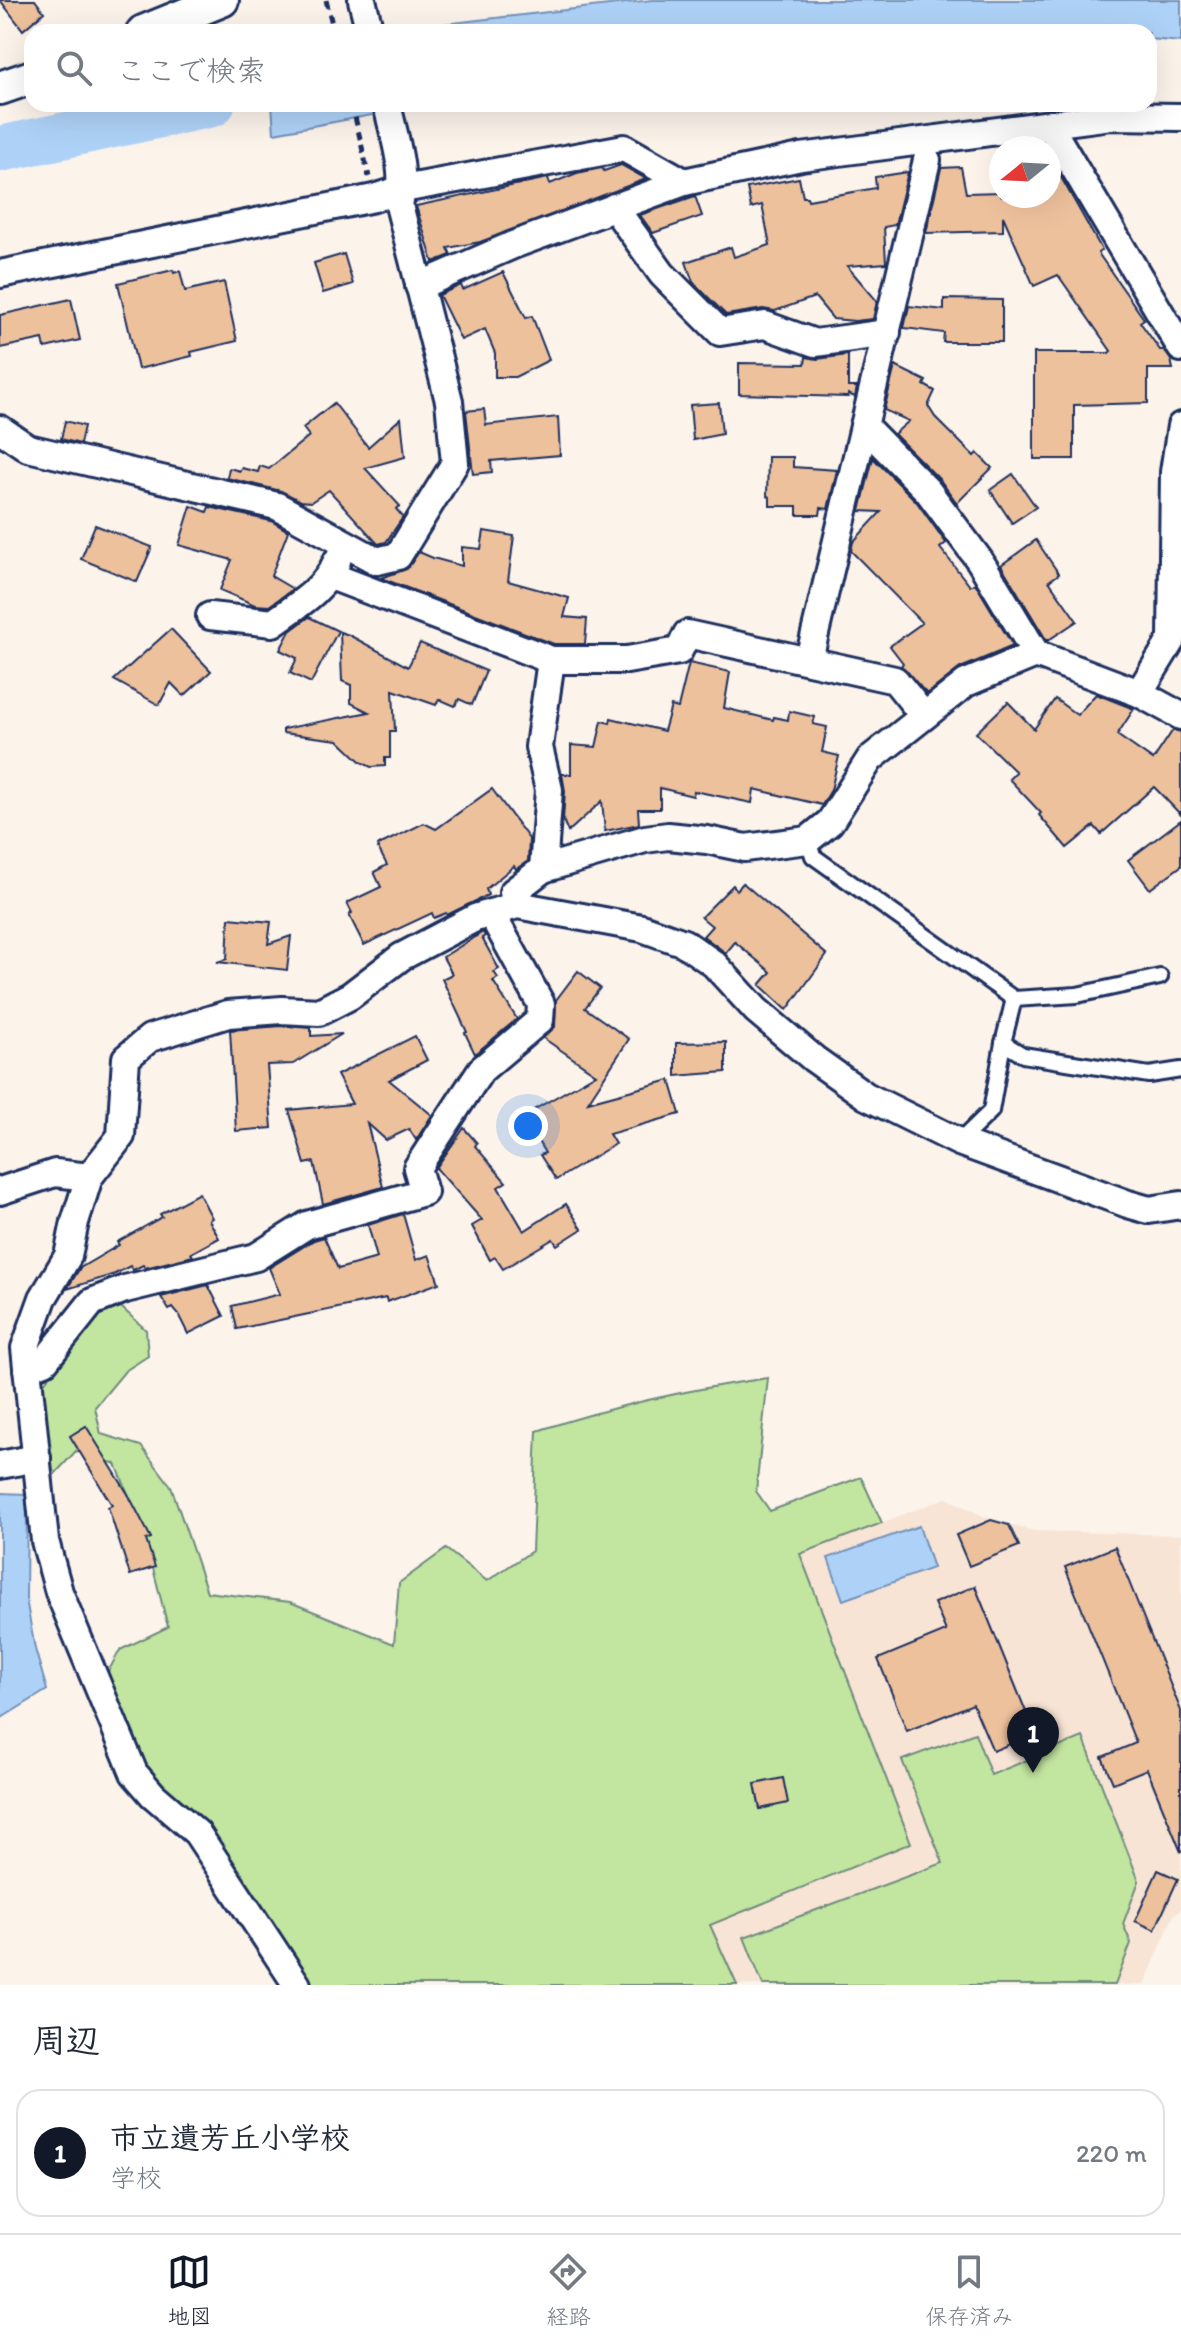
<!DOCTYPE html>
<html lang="ja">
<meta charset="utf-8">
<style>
body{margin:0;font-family:Itim,"Klee One",sans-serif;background:#f6f6f7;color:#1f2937}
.compass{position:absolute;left:989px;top:136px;width:72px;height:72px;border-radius:50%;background:#fff;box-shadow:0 8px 32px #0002;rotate:252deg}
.you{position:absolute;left:528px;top:1126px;width:28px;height:28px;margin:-20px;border:6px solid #fff;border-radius:50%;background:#1a73e8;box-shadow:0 0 0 12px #1a73e833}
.badge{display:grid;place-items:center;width:52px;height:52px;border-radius:50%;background:#111827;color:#fff;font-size:26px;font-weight:700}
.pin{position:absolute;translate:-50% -66px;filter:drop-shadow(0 2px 4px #0008)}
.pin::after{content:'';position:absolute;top:42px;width:28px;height:24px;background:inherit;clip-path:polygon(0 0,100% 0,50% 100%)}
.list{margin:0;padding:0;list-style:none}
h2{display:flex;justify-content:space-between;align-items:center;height:104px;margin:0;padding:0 32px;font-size:34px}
h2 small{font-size:26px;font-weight:400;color:#747a83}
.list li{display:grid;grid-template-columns:52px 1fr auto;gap:24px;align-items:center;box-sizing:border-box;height:128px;margin:0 16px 16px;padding:0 16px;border:2px solid #e0e1e3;border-radius:24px}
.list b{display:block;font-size:30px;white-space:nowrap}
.list p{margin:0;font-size:26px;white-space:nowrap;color:#747a83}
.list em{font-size:26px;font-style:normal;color:#747a83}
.icon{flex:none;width:44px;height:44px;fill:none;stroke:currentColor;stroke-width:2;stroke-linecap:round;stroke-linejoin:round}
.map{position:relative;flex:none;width:1181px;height:1985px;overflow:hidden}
.search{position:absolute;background:#fff;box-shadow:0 8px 32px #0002;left:24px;right:24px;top:24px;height:88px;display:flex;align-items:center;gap:20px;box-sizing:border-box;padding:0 28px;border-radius:24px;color:#747a83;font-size:30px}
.sheet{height:248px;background:#fff}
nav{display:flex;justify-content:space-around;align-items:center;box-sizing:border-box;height:112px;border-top:2px solid #e0e1e3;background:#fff;font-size:22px;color:#747a83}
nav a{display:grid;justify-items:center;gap:4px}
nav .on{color:#111827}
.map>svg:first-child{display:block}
.built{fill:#f8e4d4}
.green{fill:#c2e59f;stroke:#6e8a7e;stroke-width:2}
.water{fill:#aed2f7;stroke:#7391ba;stroke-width:2}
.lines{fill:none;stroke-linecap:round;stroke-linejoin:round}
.river{stroke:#aed2f7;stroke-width:46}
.building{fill:#eec19d;stroke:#1b2f5e;stroke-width:2}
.service-casing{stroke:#1b2f5e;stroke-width:20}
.minor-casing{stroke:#1b2f5e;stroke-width:32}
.tertiary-casing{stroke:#1b2f5e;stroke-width:38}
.path{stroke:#1b2f5e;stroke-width:5;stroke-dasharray:8 6;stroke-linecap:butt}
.service{stroke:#fff;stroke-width:14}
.minor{stroke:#fff;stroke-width:26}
.tertiary{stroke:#fff;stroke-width:32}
</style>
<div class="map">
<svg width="1181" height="1985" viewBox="0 0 1181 1985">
<rect width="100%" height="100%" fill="#fcf3eb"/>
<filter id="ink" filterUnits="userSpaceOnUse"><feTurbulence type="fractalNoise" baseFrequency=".0125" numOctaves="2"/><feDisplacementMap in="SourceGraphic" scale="16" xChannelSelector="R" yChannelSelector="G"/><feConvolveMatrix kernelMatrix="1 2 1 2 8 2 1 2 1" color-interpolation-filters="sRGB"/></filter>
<g filter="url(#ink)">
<polygon class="built" points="946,1498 996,1522 1034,1531 1181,1535 1181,1909 1174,1915 1144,1985 737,1985 709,1925 910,1842 800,1554"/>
<g class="green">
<path d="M121,1307L146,1330L148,1356L125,1371L95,1407L101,1434L141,1446L171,1486L207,1592L290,1602L394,1644L399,1583L446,1549L487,1581L532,1551L537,1431C612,1406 690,1389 768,1378L756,1491L770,1511L861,1477L882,1523L800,1554L911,1843L710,1925L737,1985H303L202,1823L144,1765L104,1679L120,1650L168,1627L144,1533L116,1464L76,1451L41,1489L35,1395L94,1316Z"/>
<polygon points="975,1733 991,1775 1083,1737 1139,1881 1123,1924 1131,1943 1115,1985 763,1985 744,1937 943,1863 902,1760"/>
</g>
<g class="water">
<polygon points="652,0 1181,0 1181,42 1149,39 1149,32 1049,32 1005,29 982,32 375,32"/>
<polygon points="272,104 432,104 274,133"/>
<polygon points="0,1493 27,1494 26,1599 35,1649 47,1690 0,1719"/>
<polygon points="919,1526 933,1568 843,1600 828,1558"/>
</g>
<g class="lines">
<polyline class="river" points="0,149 212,104"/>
</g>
<g class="building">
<polygon points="0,0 35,0 44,12 23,30"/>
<polygon points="1049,156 1102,250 1098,253 1144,319 1140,322 1160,350 1164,350 1171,360 1173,369 1148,369 1148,403 1074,405 1074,459 1034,459 1034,353 1109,353 1111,351 1058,275 1034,286 1003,216 1003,231 926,233 941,168 961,167 966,193 1001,192 1001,196 1049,196"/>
<polygon points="621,165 646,179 480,242 448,248 451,255 433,262 416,206 548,178 550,184 577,173 602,168 604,171"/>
<polygon points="908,172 895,225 884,227 886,263 847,266 877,301 873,319 855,321 833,319 815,297 775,311 763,309 726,315 693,282 686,262 731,247 734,257 770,245 762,205 751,208 747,188 799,178 803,197 807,197 808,200 876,188 875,177"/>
<polygon points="695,196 702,216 653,233 640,215"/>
<polygon points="344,254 353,284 323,293 314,263"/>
<polygon points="173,270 174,273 180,271 185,291 224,282 237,341 191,352 192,356 138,369 118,283"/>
<polygon points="503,272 526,318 532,316 549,360 515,377 495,377 495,353 485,329 461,340 439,295 461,285 463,290"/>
<polygon points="71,299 80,340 45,348 43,339 0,348 0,315"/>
<polygon points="944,299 1002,300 1002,342 943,342 944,333 904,328 909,306 944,310"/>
<polygon points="848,355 848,387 857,387 855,397 848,394 848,397 739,394 739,363 805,364 806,357 817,359"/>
<polygon points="895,366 926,381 924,385 935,391 928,406 935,417 974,456 977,453 992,468 957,503 940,480 894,434 909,421 884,410"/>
<polygon points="334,403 368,447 401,418 405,457 365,468 400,506 396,509 403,517 386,542 378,544 329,490 311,502 301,501 281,491 227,478 229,468 240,471 241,468 258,472 260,466 269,469 309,436 303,428"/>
<polygon points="719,403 722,434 693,440 690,405"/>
<polygon points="484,409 486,425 558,417 560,455 491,461 492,472 473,474 466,411"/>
<polygon points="65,421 84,426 80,444 61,439"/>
<polygon points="768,457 793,457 793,467 837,470 828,509 821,508 820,515 797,515 797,506 770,506 770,497 767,496"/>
<polygon points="873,458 916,501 946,543 940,548 970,586 975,583 1013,646 960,668 927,694 901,666 903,663 890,646 922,623 851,551 853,542 881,512 860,511"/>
<polygon points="1013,474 1036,507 1012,523 990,490"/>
<polygon points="191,506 207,512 209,507 271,521 288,531 271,576 293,589 269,606 255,605 220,590 232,560 179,545"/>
<polygon points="95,525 152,547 137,582 81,559"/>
<polygon points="484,531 514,536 508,581 569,598 564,617 587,619 585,644 554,644 381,578 407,569 419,552 433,558 462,566 462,547 481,549"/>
<polygon points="1036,540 1059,574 1049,581 1077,621 1047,641 1001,565"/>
<polygon points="309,617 338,631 311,683 290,673 297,658 280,650 290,631"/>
<polygon points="171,629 211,671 184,696 171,683 159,705 114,680"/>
<polygon points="340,632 349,635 408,667 420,643 486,671 472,705 459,699 455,706 439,699 436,705 393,690 395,731 390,731 390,758 385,758 385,766 371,767 361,762 338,740 283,733 283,729 369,712 351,703 351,685 342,681"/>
<polygon points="689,663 730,672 724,708 773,720 774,717 788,720 789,711 815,717 813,724 827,727 822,752 839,756 831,790 822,805 754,789 752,803 694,791 693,796 660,788 660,809 638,809 639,824 605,831 602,801 568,832 563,820 565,791 562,774 571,774 571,745 596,747 602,721 610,723 611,718 664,731 671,706 678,708"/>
<polygon points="1096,694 1134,709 1117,735 1153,760 1173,730 1181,732 1181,815 1154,787 1101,834 1094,826 1067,848 1039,815 1041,813 1009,779 1016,772 976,733 1008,702 1034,729 1055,699 1077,715"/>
<polygon points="492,789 529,839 528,861 516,869 514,866 486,889 488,895 447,915 446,913 434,918 432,913 364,945 349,915 352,913 347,903 381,887 374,872 387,865 377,846 424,823 436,829"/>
<polygon points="1181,820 1181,866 1150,889 1128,860"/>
<polygon points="743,883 827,955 787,1010 760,985 771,972 735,942 726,953 703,936 712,926 701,917 733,885 737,890"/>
<polygon points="229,918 271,922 268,944 291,936 287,970 217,962 227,959"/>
<polygon points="483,932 485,936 482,938 499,969 494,972 498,978 493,981 517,1019 475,1054 465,1033 467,1032 442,979 452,974 443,957"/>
<polygon points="578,971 600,988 585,1008 629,1039 588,1102 670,1080 680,1114 609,1134 615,1144 556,1180 540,1155 545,1153 523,1116 596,1074 543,1038 555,1027 556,1000"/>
<polygon points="282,1026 311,1028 311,1036 342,1034 293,1064 267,1065 272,1128 236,1131 230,1030"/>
<polygon points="415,1036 427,1060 389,1080 432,1115 416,1140 409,1129 386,1140 367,1123 383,1187 323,1204 314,1162 305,1164 289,1110 352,1104 337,1075"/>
<polygon points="726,1042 726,1072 676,1076 676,1043"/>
<polygon points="464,1128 477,1143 475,1146 506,1182 498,1187 524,1231 566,1204 582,1229 557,1245 553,1239 503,1269 495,1257 490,1260 472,1226 482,1220 436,1168"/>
<polygon points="199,1193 212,1218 209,1220 219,1238 191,1253 193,1256 145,1268 143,1265 133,1270 130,1266 115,1274 67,1289 80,1268 119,1245 117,1242 162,1217 160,1214"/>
<polygon points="403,1214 416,1260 429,1255 439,1283 387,1302 386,1298 237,1329 232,1306 280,1294 269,1268 314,1240 324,1237 338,1269 377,1258 368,1225"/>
<polygon points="208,1285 224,1316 188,1334 178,1314 173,1308 169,1310 161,1297"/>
<polygon points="86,1426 128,1494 151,1538 146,1540 155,1567 130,1575 108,1507 112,1505 70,1436"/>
<polygon points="991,1520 1009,1525 1019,1546 969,1566 956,1535"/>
<polygon points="1115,1547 1181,1711 1181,1852 1147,1769 1113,1783 1102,1757 1136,1743 1065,1567"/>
<polygon points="975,1586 1035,1734 993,1751 973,1704 907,1731 878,1659 946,1631 934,1603"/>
<polygon points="783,1778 788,1803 760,1809 755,1784"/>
<polygon points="1158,1870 1178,1879 1155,1930 1135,1921"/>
</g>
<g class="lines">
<defs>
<g id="service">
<polyline points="808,840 813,856 1014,999"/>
<polyline points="1003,1043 1023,1055 1149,1075 1181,1070"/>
<polyline points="959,1142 991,1111 1003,1043 1014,999 1077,995 1160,977"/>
</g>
<g id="minor">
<polyline points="362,0 370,32"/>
<polyline points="1036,129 1049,125 1181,348"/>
<polyline points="614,207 662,274 720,332 765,325 815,343 887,333"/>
<polyline points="0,274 374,198 403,189 624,148 684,182"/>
<polyline points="419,286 513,245 684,182 801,157 1111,116 1181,117"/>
<polyline points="864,426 928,491 980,561 1036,654"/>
<path d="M0,429L28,448L277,506L377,561L398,556L455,463L449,401L399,205C407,172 394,137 387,104"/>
<polyline points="331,576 551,660 627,660 679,651 687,634 895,680 924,716"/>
<path d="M210,616L273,623C298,605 324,590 337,561"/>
<polyline points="809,659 927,160"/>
<polyline points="1139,693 1172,639 1174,472 1181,426"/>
<polyline points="543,869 645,839 668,836 707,840 745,848 808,840 830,822 870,759 966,683 1036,654 1139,693 1181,716"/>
<polyline points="517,905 513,892 543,869 549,790 539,747 551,660"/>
<polyline points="0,1191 55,1173 89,1177"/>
<polyline points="27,1368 45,1361 92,1302 125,1289 256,1257 307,1225 424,1192 417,1168 481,1070 540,1020 541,1004 491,913"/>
<polyline points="0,1465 37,1458"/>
<polyline points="297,1985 197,1833 153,1795 134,1773 59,1592 45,1541 25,1348 43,1298 68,1256 75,1222 89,1177 121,1136 126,1058 150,1038 228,1014 282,1010 319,1012 350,996 401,957 475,918 517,905 642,928 684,943 714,964 756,1010 814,1059 866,1096 959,1142 1128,1204 1149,1210 1181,1205"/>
</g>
<g id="tertiary">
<polyline points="143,32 222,0"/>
<polyline points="0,88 32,77"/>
</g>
</defs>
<use href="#service" class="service-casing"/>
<use href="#minor" class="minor-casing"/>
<use href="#tertiary" class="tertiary-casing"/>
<g class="path">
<polyline points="326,0 334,32"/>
<polyline points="352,104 369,177"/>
</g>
<use href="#service" class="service"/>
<use href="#minor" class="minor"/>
<use href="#tertiary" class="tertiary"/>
</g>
</g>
</svg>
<svg class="compass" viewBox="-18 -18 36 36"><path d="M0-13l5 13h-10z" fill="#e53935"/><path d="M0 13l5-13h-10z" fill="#747a83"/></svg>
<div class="you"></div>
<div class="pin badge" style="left:1033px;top:1773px">1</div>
<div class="search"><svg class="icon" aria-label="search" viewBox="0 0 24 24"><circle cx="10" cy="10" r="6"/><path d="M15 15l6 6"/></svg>ここで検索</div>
</div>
<section class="sheet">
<h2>周辺<small></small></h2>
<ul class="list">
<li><span class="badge">1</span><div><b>市立遺芳丘小学校</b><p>学校</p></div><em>220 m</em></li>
</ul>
</section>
<nav>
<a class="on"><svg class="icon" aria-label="map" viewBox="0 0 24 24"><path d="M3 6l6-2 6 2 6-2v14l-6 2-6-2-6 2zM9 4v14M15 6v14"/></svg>地図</a>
<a><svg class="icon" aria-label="directions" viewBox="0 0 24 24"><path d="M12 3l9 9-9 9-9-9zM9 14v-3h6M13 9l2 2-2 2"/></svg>経路</a>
<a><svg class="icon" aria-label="saved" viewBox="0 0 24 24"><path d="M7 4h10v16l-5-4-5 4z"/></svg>保存済み</a>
</nav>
